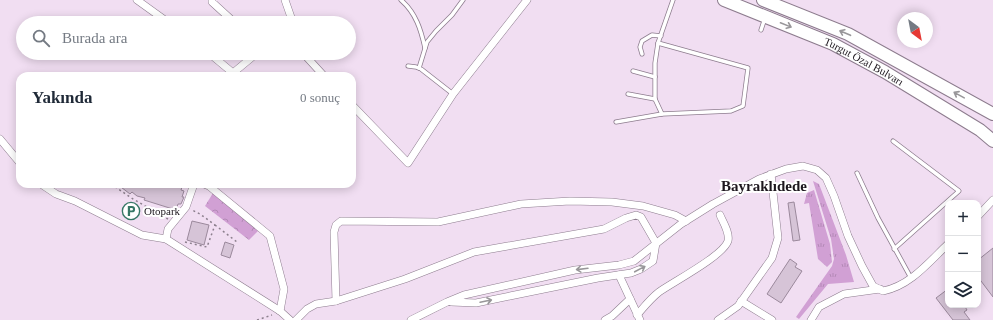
<!DOCTYPE html>
<html lang="tr">
<meta charset="utf-8">
<style>
body{margin:0;font-family:Georgia,serif;background:#f2f2f3;color:#1f2937}
.controls{position:absolute;right:12px;bottom:12px;display:grid;overflow:hidden;border-radius:8px;box-shadow:0 2px 10px #0003}
.controls button{width:36px;height:36px;display:grid;place-items:center;padding:0;border:0;border-bottom:1px solid #e0e1e3;background:#fff;color:#1f2937;font:20px sans-serif}
.compass{position:absolute;left:897px;top:12px;width:36px;height:36px;border-radius:50%;background:#fff;box-shadow:0 2px 10px #0003;rotate:148deg}
.list{margin:0;padding:0;list-style:none}
h2{display:flex;justify-content:space-between;align-items:center;height:52px;margin:0;padding:0 16px;font-size:17px}
h2 small{font-size:13px;font-weight:400;color:#747a83}
.icon{flex:none;width:22px;height:22px;fill:none;stroke:currentColor;stroke-width:2;stroke-linecap:round;stroke-linejoin:round}
.map{position:relative;flex:none;width:993px;height:320px;overflow:hidden}
.search{position:absolute;background:#fff;box-shadow:0 2px 10px #0003;left:16px;top:16px;width:340px;height:44px;display:flex;align-items:center;gap:10px;box-sizing:border-box;padding:0 14px;border-radius:22px;color:#747a83;font-size:15px}
.panel{position:absolute;background:#fff;box-shadow:0 2px 10px #0003;left:16px;top:72px;width:340px;height:116px;border-radius:12px}
.map>svg:first-child{display:block}
.grass{fill:url(#grass-tufts)}
.park{fill:url(#park-crowns)}
.building{fill:#d6c4d7;stroke:#9b899c}
.lines{fill:none;stroke-linecap:round;stroke-linejoin:round}
.lane-casing{stroke:#8d7c8e;stroke-width:5}
.street-casing{stroke:#8d7c8e;stroke-width:8}
.highway-casing{stroke:#8d7c8e;stroke-width:14}
.path{stroke:#8c7f8d;stroke-width:1.5;stroke-dasharray:2 3;stroke-linecap:butt}
.lane{stroke:#fff;stroke-width:3.5}
.street{stroke:#fff;stroke-width:7}
.highway{stroke:#fff;stroke-width:12}
.oneway{stroke:#99979a}
.labels{text-anchor:middle;dominant-baseline:central;stroke-width:4;stroke-linejoin:round;paint-order:stroke}
.street-label{font-size:11px;fill:#1d171e;stroke:#fff}
.poi-label{font-size:11px;fill:#1d171e;stroke:#fff;text-anchor:start}
.district-label{font-size:15px;font-weight:bold;fill:#1d171e;stroke:#fff}
</style>
<div class="map">
<svg width="993" height="320" viewBox="0 0 993 320">
<defs>
<pattern id="grass-tufts" width="24" height="20" patternUnits="userSpaceOnUse"><rect width="24" height="20" fill="#d1a0d4"/><path d="M3 7l-1-3M5 7V3M7 7l1-3M15 17l-1-3M17 17v-4M19 17l1-3" fill="none" stroke="#b389b6"/></pattern>
<pattern id="park-crowns" width="20" height="18" patternUnits="userSpaceOnUse"><rect width="20" height="18" fill="#d1a0d4"/><path d="M2 6a3 3 0 1 1 6 0M12 15a3 3 0 1 1 6 0" fill="none" stroke="#b389b6"/></pattern>
</defs>
<rect width="100%" height="100%" fill="#f1def2"/>
<g class="grass">
<polygon points="813,181 819,184 846,255 854,282 828,284 799,319 796,317 832,266 834,259 831,239"/>
<polygon points="814,190 830,244 832,262 827,267 818,259 809,203 804,204 807,193"/>
</g>
<polygon class="park" points="213,193 258,231 249,240 205,206"/>
<g class="building">
<polygon points="117,184 172,184 182,187 181,190 184,191 182,197 184,197 181,204 178,204 176,210 144,200 145,198 137,196 132,192 130,194"/>
<polygon points="794,202 800,240 793,241 788,203"/>
<polygon points="192,221 209,225 204,245 187,240"/>
<polygon points="225,242 234,245 230,258 221,255"/>
<polygon points="993,248 993,297 978,277 978,260"/>
<polygon points="790,259 797,264 795,267 802,271 781,303 767,294"/>
<polygon points="948,289 948,305 964,305 967,310 964,312 970,320 953,320 936,298"/>
</g>
<g class="lines">
<defs>
<g id="lane">
<path d="M401,0C416,13 421,30 425,48"/>
<polyline points="761,30 765,18"/>
<polyline points="642,54 640,47 642,41 652,35 661,36"/>
<polyline points="408,66 416,67 421,69 453,94"/>
<polyline points="419,68 427,42 436,31 452,15 463,0"/>
<polyline points="633,71 655,77"/>
<polyline points="628,94 655,99"/>
<polyline points="662,114 655,99 655,63 658,43 673,0"/>
<polyline points="616,122 662,114 731,111 743,106 748,68 658,43"/>
<polyline points="893,141 959,191 894,249"/>
<polyline points="857,173 878,218 911,278"/>
</g>
<g id="street">
<polyline points="137,0 169,23"/>
<polyline points="212,0 212,2 235,23"/>
<polyline points="285,0 293,23"/>
<polyline points="209,53 233,73 257,53"/>
<polyline points="303,53 324,76"/>
<polyline points="352,105 408,163 453,94 527,0"/>
<polyline points="0,139 20,163"/>
<polyline points="41,184 56,194 75,201 142,235 166,239 280,311 290,320"/>
<polyline points="204,184 209,186 270,236 284,289 280,311"/>
<polyline points="978,216 993,200"/>
<polyline points="166,239 168,229 186,207 194,184"/>
<polyline points="619,275 640,320"/>
<polyline points="336,301 334,232 336,225 341,221 438,222 521,204 570,201 612,202 643,206 675,215 686,221"/>
<polyline points="741,301 772,320"/>
<path d="M637,315C644,307 650,299 659,292C673,282 723,256 728,241C730,233 723,222 720,215"/>
<polyline points="296,320 307,309 316,304 336,301 405,279 474,252 604,229 626,218 636,215 641,217 656,243 653,261 641,269 631,273 598,278 476,303 451,302"/>
<path d="M411,320L447,302L464,295L575,270L619,265L634,261L681,224L713,204L759,179L786,169L803,166L817,170L826,178L834,196L848,236L862,266L873,286L883,291C910,286 929,262 948,244"/>
<polyline points="605,320 612,316 630,299"/>
<polyline points="718,320 738,306 772,258 778,238 771,174"/>
<polyline points="811,320 819,307 844,294 880,289"/>
</g>
<g id="highway">
<path id="s1" d="M724,0L833,44L885,72L980,130L993,141"/>
<polyline points="763,0 848,34 993,114"/>
</g>
</defs>
<use href="#lane" class="lane-casing"/>
<use href="#street" class="street-casing"/>
<use href="#highway" class="highway-casing"/>
<g class="path">
<polyline points="111,184 133,199 168,219"/>
<polyline points="215,225 237,242"/>
<polyline points="185,242 207,247 215,225 200,214 192,210"/>
<polyline points="257,320 272,315"/>
</g>
<use href="#lane" class="lane"/>
<use href="#street" class="street"/>
<use href="#highway" class="highway"/>
</g>
<defs><path id="oneway-shaft" d="M-6 0H5M1.5-3L5.5 0L1.5 3" fill="none" stroke-width="1.6" stroke-linecap="round" stroke-linejoin="round"/></defs>
<g class="oneway">
<use href="#oneway-shaft" transform="translate(786 25) rotate(22)"/>
<use href="#oneway-shaft" transform="translate(845 33) rotate(-157)"/>
<use href="#oneway-shaft" transform="translate(959 95) rotate(-151)"/>
<use href="#oneway-shaft" transform="translate(582 269) rotate(173)"/>
<use href="#oneway-shaft" transform="translate(640 269) rotate(-28)"/>
<use href="#oneway-shaft" transform="translate(486 301) rotate(-12)"/>
</g>
<defs>
<symbol id="parking-ring" viewBox="-11 -11 22 22"><circle r="9.5" fill="#fff" stroke="#367766" stroke-width="1.5"/><path d="M-3.5-5.5H1a3.5 3.5 0 0 1 0 7H-1V5.5H-3.5ZM-1-3.4V-.6H.8a1.4 1.4 0 0 0 0-2.8Z" fill="#367766"/></symbol>
</defs>
<g fill-rule="evenodd">
<use href="#parking-ring" x="121" y="201" width="20" height="20"/>
</g>
<g class="labels">
<g class="street-label">
<text stroke="none"><textPath href="#s1" startOffset="153">Turgut Özal Bulvarı</textPath></text>
</g>
<g class="poi-label">
<text x="144" y="211">Otopark</text>
</g>
<g class="district-label">
<text x="764" y="186">Bayraklıdede</text>
</g>
</g>
</svg>
<div class="controls">
<button>+</button>
<button>−</button>
<button><svg class="icon" aria-label="layers" viewBox="0 0 24 24"><path d="M12 4l9 5-9 5-9-5zM3 14l9 5 9-5"/></svg></button>
</div>
<svg class="compass" viewBox="-18 -18 36 36"><path d="M0-13l5 13h-10z" fill="#e53935"/><path d="M0 13l5-13h-10z" fill="#747a83"/></svg>
<div class="search"><svg class="icon" aria-label="search" viewBox="0 0 24 24"><circle cx="10" cy="10" r="6"/><path d="M15 15l6 6"/></svg>Burada ara</div>
<section class="panel">
<h2>Yakında<small>0 sonuç</small></h2>
<ul class="list">
</ul>
</section>
</div>
